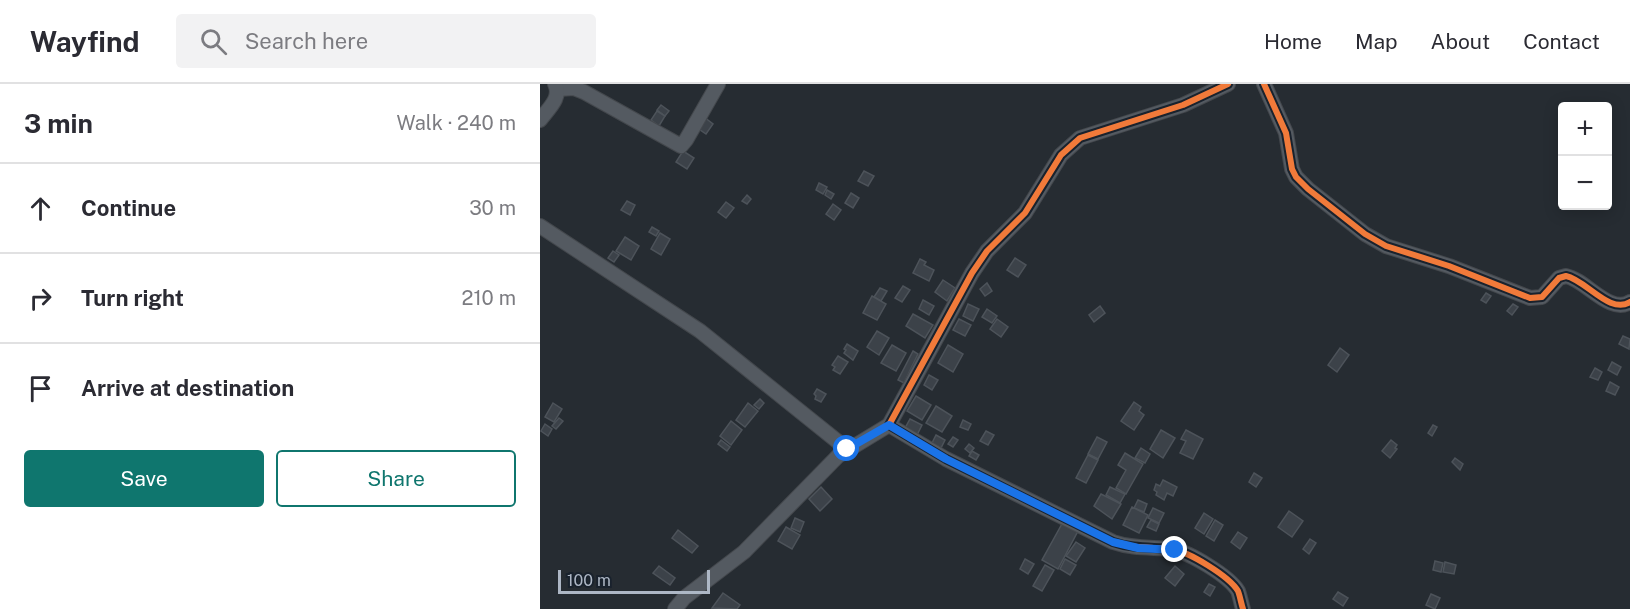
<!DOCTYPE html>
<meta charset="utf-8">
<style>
body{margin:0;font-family:"Public Sans",sans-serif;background:#f2f2f3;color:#2b2b33}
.controls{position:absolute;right:18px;top:18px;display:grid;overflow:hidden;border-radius:6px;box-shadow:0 3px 15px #0003}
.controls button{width:54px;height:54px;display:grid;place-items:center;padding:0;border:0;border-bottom:2px solid #e1e1e2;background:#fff;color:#2b2b33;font:30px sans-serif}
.scale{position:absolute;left:18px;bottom:15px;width:152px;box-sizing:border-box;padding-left:6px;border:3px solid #adb7c5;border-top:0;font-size:16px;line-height:21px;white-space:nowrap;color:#adb7c5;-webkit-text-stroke:4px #19222d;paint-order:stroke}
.stop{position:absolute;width:18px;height:18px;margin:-14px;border:4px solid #1a73e8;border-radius:50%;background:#fff}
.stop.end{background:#1a73e8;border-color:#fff;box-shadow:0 2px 6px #0008}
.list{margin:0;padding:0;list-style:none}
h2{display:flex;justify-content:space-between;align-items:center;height:78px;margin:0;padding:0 24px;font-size:26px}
h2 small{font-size:20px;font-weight:400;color:#7c7c81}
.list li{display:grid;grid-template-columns:39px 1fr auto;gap:18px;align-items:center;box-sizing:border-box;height:90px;padding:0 24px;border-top:2px solid #e1e1e2}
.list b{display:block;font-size:22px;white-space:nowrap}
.list em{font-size:20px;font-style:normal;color:#7c7c81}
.actions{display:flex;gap:12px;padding:18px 24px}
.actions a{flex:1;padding:14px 0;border:2px solid #0f766e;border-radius:6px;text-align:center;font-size:21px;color:#0f766e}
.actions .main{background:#0f766e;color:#fff}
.icon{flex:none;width:33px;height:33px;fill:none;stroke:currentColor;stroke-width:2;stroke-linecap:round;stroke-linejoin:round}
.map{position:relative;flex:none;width:1090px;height:525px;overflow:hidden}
header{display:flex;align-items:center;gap:36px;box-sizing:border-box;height:84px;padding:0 30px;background:#fff;border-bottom:2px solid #e1e1e2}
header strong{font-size:28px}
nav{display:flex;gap:33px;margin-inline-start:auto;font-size:21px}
.search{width:420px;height:54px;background:#f2f2f3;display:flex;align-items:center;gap:15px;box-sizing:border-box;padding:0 21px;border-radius:6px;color:#7c7c81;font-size:22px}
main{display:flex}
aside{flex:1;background:#fff}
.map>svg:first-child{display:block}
.building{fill:#3c4249;stroke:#4d535a;stroke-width:1.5}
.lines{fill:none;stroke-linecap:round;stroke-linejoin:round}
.minor-casing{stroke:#44484d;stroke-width:16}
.minor{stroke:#545a61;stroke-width:14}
.cycleway-casing{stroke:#19222d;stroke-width:10}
.cycleway{stroke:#f17a3a;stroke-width:6}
.route{stroke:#1a73e8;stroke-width:8}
</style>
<header>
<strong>Wayfind</strong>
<div class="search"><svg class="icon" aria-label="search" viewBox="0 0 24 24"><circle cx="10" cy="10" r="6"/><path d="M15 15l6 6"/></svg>Search here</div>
<nav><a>Home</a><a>Map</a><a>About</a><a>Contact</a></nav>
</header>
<main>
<aside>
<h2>3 min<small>Walk · 240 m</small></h2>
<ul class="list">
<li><svg class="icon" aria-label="ahead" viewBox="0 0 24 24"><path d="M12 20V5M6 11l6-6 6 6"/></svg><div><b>Continue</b></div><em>30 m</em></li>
<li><svg class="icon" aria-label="right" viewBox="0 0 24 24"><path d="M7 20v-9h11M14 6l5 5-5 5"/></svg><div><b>Turn right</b></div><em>210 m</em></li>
<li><svg class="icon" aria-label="arrive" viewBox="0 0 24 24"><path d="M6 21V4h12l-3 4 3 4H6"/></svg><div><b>Arrive at destination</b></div></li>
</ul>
<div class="actions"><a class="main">Save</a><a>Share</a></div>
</aside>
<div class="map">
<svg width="1090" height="525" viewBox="0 0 1090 525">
<rect width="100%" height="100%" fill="#262c32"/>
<g class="building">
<polygon points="121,21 129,27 125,32 117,26"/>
<polygon points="117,27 125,32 119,42 111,36"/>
<polygon points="164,33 173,40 166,50 156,43"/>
<polygon points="143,67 154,74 147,85 136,78"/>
<polygon points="324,87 334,92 328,102 318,97"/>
<polygon points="279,99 287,103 283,110 276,106"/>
<polygon points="287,106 294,110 291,115 285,111"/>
<polygon points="311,109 319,114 313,124 305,119"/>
<polygon points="207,111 211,115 207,120 202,117"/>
<polygon points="87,117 95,121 90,131 81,126"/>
<polygon points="186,118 194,124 186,134 178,128"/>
<polygon points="293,120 301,126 294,136 286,130"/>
<polygon points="112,143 119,147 116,152 109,148"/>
<polygon points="120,149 130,155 121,171 111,165"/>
<polygon points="85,153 99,162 91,176 76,167"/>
<polygon points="73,167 79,171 74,178 68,174"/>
<polygon points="475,174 486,181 478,193 467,186"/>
<polygon points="380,175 386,178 384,181 394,186 389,197 373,189"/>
<polygon points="403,196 415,204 407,217 395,208"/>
<polygon points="447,199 452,207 445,212 440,205"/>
<polygon points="363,202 370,206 362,218 355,214"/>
<polygon points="340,204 347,207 341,217 334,213"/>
<polygon points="946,209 951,212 946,219 941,216"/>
<polygon points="332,212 346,220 337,236 323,229"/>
<polygon points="383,216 394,222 389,231 379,225"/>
<polygon points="428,220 439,225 433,237 423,232"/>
<polygon points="973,220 978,223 972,231 967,227"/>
<polygon points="560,222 565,229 554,238 549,231"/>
<polygon points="447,225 457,232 452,239 442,233"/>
<polygon points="373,230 393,241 385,254 366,242"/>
<polygon points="419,235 431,241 425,252 413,246"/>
<polygon points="457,235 468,243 461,253 450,245"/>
<polygon points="337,247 349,254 339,271 327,263"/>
<polygon points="1083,252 1090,255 1089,265 1079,260"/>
<polygon points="307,260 318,267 313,276 304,269 306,266 304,265"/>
<polygon points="352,261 366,269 356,287 341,279"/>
<polygon points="408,261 423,270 413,288 398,279"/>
<polygon points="800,264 809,271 797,288 788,281"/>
<polygon points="373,267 378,270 364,299 358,296"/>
<polygon points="298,272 308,278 300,290 293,286 295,283 292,281"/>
<polygon points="1072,278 1081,283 1077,291 1068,286"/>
<polygon points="1055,284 1062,288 1058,296 1050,293"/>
<polygon points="389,291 398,296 392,306 384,301"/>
<polygon points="1070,298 1079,303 1075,311 1066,307"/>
<polygon points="277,305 286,310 281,318 275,315 276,312 274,310"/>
<polygon points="376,312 391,321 382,336 367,327"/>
<polygon points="220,315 224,319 219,325 214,321"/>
<polygon points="594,318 601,323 599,327 604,331 594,346 581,337"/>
<polygon points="13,319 22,325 14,338 5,333"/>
<polygon points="208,319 218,327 205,343 196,336"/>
<polygon points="396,322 412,332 402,348 386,339"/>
<polygon points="19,334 23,337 16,345 12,342"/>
<polygon points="370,335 382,341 376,353 364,346"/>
<polygon points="423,336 431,340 428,346 420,343"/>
<polygon points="191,337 202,346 191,361 180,352"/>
<polygon points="5,340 12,345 8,352 1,347"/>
<polygon points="893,341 897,343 892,352 888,349"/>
<polygon points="621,346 635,354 623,374 610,365"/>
<polygon points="646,346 663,355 653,375 640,369 646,357 641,355"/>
<polygon points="446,347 454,351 448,361 440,357"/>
<polygon points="396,351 405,356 401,364 392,359"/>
<polygon points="413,353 418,356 413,363 408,360"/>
<polygon points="557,353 567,358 558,375 548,370"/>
<polygon points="181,356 190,363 187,367 178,360"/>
<polygon points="851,356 857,361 855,364 857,365 850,374 842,367"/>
<polygon points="429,360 434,364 430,369 425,365"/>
<polygon points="601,364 610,370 605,379 595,374"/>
<polygon points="432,367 439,371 436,376 429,372"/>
<polygon points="585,369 603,380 586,410 576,404 586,386 578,381"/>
<polygon points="548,371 558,376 546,399 536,394"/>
<polygon points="915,374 923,380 920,386 912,378"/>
<polygon points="714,389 722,394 716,403 709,398"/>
<polygon points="623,396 637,403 633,412 627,409 624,416 616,411 617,408 614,406 616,400 620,402"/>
<polygon points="281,403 292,415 280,427 269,415"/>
<polygon points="570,403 585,410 580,419 566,411"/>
<polygon points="561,410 581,420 572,435 554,422"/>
<polygon points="598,416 607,420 604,428 594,424"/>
<polygon points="592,423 608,431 599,449 583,441"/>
<polygon points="613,424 624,429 619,439 608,434"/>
<polygon points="749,427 763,437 752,453 738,443"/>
<polygon points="664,429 673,435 664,450 655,444"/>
<polygon points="255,434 264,438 260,448 251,444"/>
<polygon points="611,436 619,440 616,447 607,443"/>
<polygon points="675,436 683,441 674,457 666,452"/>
<polygon points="523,438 538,447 518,485 502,476"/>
<polygon points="246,443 260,451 252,465 238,457"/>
<polygon points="138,446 158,462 152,469 132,454"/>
<polygon points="698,448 707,454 700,465 691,458"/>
<polygon points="770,455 776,459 769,470 763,465"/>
<polygon points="536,458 545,464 536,478 526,472"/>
<polygon points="485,475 494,480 488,490 480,485"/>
<polygon points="525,475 536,481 530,491 520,485"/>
<polygon points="895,477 903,479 901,488 893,486"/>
<polygon points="905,478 916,481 914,490 903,488"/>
<polygon points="505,481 514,486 502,507 493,502"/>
<polygon points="119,482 135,494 130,501 113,489"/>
<polygon points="635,482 644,490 635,502 625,494"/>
<polygon points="669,500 675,503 670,512 664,508"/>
<polygon points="798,508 808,514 803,522 793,515"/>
<polygon points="183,509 200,521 197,525 172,524"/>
<polygon points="891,510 900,514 895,525 886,521"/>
</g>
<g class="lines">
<defs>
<g id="minor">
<path d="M688,0L643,21L540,54L521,71L485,129L447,167L432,189L349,341L406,375L573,458C593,465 612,463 632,465C649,468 689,492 698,507C700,512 701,519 703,525"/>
<path d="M724,0L746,49L752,85L756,93L768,105L825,150L846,162L909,182L990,214L1002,213L1019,194L1026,192C1046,196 1070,231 1090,218"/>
<polyline points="18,5 34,4 44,8 141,62 146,56 178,0"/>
<path d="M0,36C8,25 22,14 15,0"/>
<polyline points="0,142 160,247 307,365"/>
<polyline points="135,525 144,514 204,468 298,372 349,341"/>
</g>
</defs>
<use href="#minor" class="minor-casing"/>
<use href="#minor" class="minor"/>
<defs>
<g id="cycleway">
<path d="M688,0L643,21L540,54L521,71L485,129L447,167L432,189L349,341L406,375L573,458C593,465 612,463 632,465C649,468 689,492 698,507C700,512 701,519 703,525"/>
<path d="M724,0L746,49L752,85L756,93L768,105L825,150L846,162L909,182L990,214L1002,213L1019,194L1026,192C1046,196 1070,231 1090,218"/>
</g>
</defs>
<use href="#cycleway" class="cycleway-casing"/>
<use href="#cycleway" class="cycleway"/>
</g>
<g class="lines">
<polyline class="route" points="307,365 349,341 406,375 573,458 598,464 635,466"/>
</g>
</svg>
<div class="controls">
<button>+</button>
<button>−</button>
</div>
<div class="scale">100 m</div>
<div class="stop" style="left:307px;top:365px"></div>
<div class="stop end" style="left:635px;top:466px"></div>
</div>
</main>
